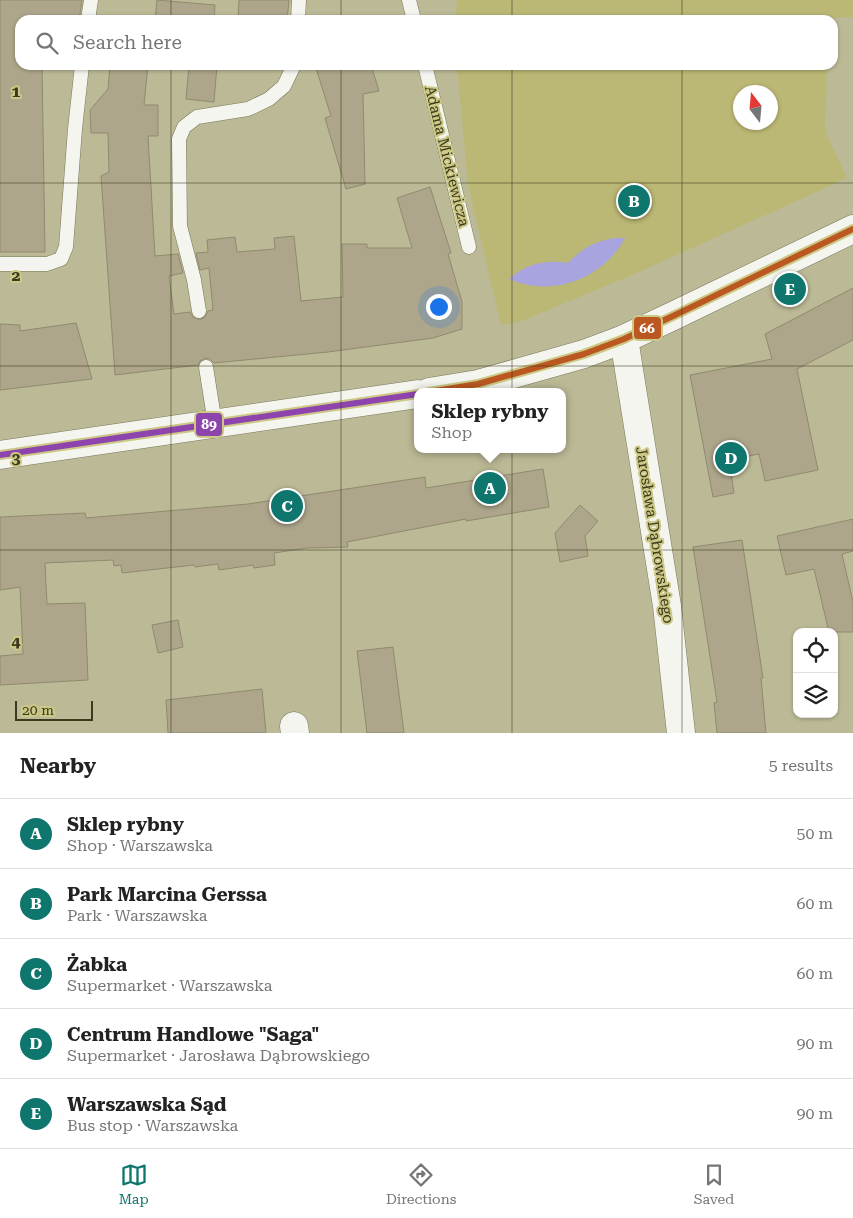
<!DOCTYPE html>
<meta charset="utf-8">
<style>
body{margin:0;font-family:"Roboto Serif",serif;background:#f6f6f6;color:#222}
.controls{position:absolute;right:15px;bottom:15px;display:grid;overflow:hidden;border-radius:10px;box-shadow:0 1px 4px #0004}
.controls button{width:45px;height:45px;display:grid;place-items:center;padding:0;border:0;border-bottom:1px solid #e0e0e0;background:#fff;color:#222;font:25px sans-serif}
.compass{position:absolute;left:733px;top:85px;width:45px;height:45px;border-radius:50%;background:#fff;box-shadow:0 1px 4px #0004;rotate:344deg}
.scale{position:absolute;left:15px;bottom:12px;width:78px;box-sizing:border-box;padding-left:5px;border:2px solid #3b391e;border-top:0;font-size:14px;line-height:18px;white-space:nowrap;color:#3b391e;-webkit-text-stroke:4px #ccc886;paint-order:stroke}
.you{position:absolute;left:438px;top:306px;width:18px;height:18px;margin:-12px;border:4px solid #fff;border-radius:50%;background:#1a73e8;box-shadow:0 0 0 8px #1a73e833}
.badge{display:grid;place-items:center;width:32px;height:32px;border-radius:50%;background:#0f766e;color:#fff;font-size:16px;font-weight:700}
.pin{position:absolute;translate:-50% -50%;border:2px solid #fff;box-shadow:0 1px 5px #0006}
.popup{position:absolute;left:414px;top:388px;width:152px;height:65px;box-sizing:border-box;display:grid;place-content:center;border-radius:10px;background:#fff;filter:drop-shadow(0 1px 4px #0005);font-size:16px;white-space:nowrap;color:#767676}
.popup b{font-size:19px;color:#222}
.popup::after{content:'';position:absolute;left:50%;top:100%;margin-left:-10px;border:10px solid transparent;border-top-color:#fff}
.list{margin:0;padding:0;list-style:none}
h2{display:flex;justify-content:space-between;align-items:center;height:65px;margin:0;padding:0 20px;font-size:21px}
h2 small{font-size:16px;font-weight:400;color:#767676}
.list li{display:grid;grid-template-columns:32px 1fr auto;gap:15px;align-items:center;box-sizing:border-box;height:70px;padding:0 20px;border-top:1px solid #e0e0e0}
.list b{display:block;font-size:19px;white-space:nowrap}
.list p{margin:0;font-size:16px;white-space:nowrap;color:#767676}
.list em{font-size:16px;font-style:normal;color:#767676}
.icon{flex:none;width:28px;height:28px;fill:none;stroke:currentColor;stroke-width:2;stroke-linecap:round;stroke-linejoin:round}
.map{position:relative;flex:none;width:853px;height:733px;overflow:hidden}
.search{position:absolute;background:#fff;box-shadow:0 1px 4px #0004;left:15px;right:15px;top:15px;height:55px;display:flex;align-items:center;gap:12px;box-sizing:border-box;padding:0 18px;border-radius:15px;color:#767676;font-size:19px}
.sheet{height:415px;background:#fff}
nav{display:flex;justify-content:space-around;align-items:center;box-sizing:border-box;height:70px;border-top:1px solid #e0e0e0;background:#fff;font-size:14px;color:#767676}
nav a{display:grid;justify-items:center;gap:2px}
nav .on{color:#0f766e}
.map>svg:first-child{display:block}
.green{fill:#bbb774;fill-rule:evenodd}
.water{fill:#a8a4df}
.building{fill:#ada68b;stroke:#8f8a6e}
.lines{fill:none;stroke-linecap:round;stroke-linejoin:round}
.service-casing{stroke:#787658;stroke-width:15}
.minor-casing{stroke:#787658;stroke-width:29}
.tertiary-casing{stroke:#787658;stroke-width:29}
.service{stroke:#f5f5ef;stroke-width:14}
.minor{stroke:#f5f5ef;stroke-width:28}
.tertiary{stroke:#f5f5ef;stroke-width:28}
.bus-1-casing{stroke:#ccc886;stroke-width:10}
.bus-2-casing{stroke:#ccc886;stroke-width:10}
.bus-1{stroke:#bb5821;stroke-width:6}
.bus-2{stroke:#8e44ad;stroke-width:6}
.grid{fill:none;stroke:#3b391e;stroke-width:1;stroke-opacity:0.55}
.labels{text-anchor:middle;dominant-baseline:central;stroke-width:4;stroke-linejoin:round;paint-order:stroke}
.street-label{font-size:15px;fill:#3b391e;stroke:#ccc886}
.grid-label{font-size:16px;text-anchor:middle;font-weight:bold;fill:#3b391e;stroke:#ccc886;stroke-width:4;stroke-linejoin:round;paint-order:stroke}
.line-badge{stroke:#ccc886;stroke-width:2}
.badge-label{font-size:14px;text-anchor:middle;font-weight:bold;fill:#fff}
</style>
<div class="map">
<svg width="853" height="733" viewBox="0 0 853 733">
<rect width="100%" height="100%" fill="#bcba96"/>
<g class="green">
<polygon points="457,0 853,0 853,17 828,18 828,20 456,20"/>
<path d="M457,65H827L825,131L847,178L639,272L519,322L501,325L468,185ZM740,92H770V122H740Z"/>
</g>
<path class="water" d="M617,238H625C603,279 552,298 509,279C525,264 546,259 568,263C582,248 597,240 617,238Z"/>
<g class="building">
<polygon points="0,0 82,0 79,20 20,20 20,65 42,65 45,252 0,252"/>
<polygon points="157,0 215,5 214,20 155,20"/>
<polygon points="239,0 289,0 287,20 238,20"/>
<polygon points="110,65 148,65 144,105 158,105 158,136 148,136 155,256 178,254 183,273 169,276 174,314 190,312 193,317 200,320 205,317 208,311 213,310 209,268 200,270 196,253 208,252 207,240 235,237 237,252 275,249 274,238 294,236 301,301 343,297 342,244 367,244 367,248 412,248 397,198 430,187 451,253 448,254 462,302 462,329 433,338 328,352 214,363 210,359 205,358 200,361 198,365 115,375 101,176 109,172 108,133 91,133 90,110 108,89"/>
<polygon points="189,65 217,65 214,102 186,99"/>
<polygon points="315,65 371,65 379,91 363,94 365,184 346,189 325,118 331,116"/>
<polygon points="853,288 853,340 797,369 818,470 765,481 759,454 729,460 734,493 713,497 690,375 772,359 765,334"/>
<polygon points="76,323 92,379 0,390 0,324 20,325 20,331"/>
<polygon points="543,469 549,507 466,521 466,519 347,542 348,547 307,548 274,553 275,565 254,568 253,565 219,570 218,564 195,567 194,565 122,573 121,565 114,566 113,560 45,563 47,604 85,603 88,680 0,685 0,656 23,654 20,587 0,590 0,517 85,513 86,518 248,504 425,477 426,488"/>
<polygon points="580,505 598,521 585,536 588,556 560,562 555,533"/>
<polygon points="853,519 853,551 842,554 853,602 853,632 829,632 814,569 786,575 777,536"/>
<polygon points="742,540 763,678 761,678 766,733 717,733 714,703 717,702 693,547"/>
<polygon points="178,620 183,647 158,653 152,625"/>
<polygon points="393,647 404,733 367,733 357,651"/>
<polygon points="262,689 266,733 168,733 166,700"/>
</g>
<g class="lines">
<defs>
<g id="service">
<polyline points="409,0 414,20"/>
<polyline points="88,20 91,0"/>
<polyline points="298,20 299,0"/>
<polyline points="425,65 469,247"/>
<polyline points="0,264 47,264 61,259 66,247 75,129 82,65"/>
<polyline points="199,311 194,280 180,226 179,139 184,127 197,117 248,109 269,99 284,86 294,65"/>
<polyline points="206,367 215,424"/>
</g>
<g id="minor">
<polyline points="624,339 667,606 681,733"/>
<polyline points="294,726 295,733"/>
</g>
<g id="tertiary">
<polyline points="429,392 478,384 584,354 624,339 673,316 853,229"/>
<polyline points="0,455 418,394"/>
</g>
</defs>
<use href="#service" class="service-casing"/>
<use href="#minor" class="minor-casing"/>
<use href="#tertiary" class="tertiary-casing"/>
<use href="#service" class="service"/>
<use href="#minor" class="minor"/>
<use href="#tertiary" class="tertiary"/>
<defs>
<polyline id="bus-1" points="429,392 478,384 584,354 624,339 673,316 853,229"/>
<polyline id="bus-2" points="0,455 418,394"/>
</defs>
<use href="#bus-1" class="bus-1-casing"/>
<use href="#bus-2" class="bus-2-casing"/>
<use href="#bus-1" class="bus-1"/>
<use href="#bus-2" class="bus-2"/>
</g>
<path class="grid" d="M171,0V20M341,0V20M512,0V20M682,0V20M171,65V733M341,65V733M512,65V733M682,65V733M0,183H853M0,366H853M0,550H853"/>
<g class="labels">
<g class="street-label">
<text transform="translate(447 156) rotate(76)">Adama Mickiewicza</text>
<text transform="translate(655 535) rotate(81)">Jarosława Dąbrowskiego</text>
</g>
</g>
<g class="grid-label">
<text x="16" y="97">1</text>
<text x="16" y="281">2</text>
<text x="16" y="464">3</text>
<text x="16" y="647">4</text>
</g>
<g class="line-badge">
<rect x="633" y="316" width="29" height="24" rx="5" fill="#bb5821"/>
<rect x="195" y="412" width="28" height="25" rx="5" fill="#8e44ad"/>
</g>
<g class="badge-label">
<text x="647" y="333">66</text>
<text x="209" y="429">89</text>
</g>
</svg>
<div class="controls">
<button><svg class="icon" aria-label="locate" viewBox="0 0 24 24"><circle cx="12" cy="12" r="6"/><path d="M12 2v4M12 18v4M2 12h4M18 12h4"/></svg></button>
<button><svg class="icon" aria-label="layers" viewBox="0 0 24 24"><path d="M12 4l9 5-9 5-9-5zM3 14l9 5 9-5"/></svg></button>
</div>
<svg class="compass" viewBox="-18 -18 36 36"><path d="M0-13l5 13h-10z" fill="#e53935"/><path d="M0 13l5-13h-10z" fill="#767676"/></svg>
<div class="scale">20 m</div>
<div class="you"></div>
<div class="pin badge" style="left:490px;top:488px">A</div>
<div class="popup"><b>Sklep rybny</b>Shop</div>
<div class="pin badge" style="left:634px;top:201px">B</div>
<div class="pin badge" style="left:287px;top:506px">C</div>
<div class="pin badge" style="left:731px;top:458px">D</div>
<div class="pin badge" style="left:790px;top:289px">E</div>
<div class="search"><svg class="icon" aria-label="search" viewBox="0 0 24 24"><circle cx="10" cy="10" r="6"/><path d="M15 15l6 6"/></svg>Search here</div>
</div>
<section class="sheet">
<h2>Nearby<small>5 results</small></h2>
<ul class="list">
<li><span class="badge">A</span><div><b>Sklep rybny</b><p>Shop · Warszawska</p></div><em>50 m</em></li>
<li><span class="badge">B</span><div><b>Park Marcina Gerssa</b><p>Park · Warszawska</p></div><em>60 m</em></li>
<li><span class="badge">C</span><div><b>Żabka</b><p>Supermarket · Warszawska</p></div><em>60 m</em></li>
<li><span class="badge">D</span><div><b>Centrum Handlowe &quot;Saga&quot;</b><p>Supermarket · Jarosława Dąbrowskiego</p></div><em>90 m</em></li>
<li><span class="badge">E</span><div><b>Warszawska Sąd</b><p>Bus stop · Warszawska</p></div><em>90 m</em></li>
</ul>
</section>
<nav>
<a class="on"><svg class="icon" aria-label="map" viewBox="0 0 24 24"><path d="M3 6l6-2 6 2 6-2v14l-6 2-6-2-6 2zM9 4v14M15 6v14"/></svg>Map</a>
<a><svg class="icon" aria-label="directions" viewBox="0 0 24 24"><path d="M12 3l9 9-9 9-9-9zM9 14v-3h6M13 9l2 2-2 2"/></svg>Directions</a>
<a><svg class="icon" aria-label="saved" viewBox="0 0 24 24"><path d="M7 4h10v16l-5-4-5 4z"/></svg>Saved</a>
</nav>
